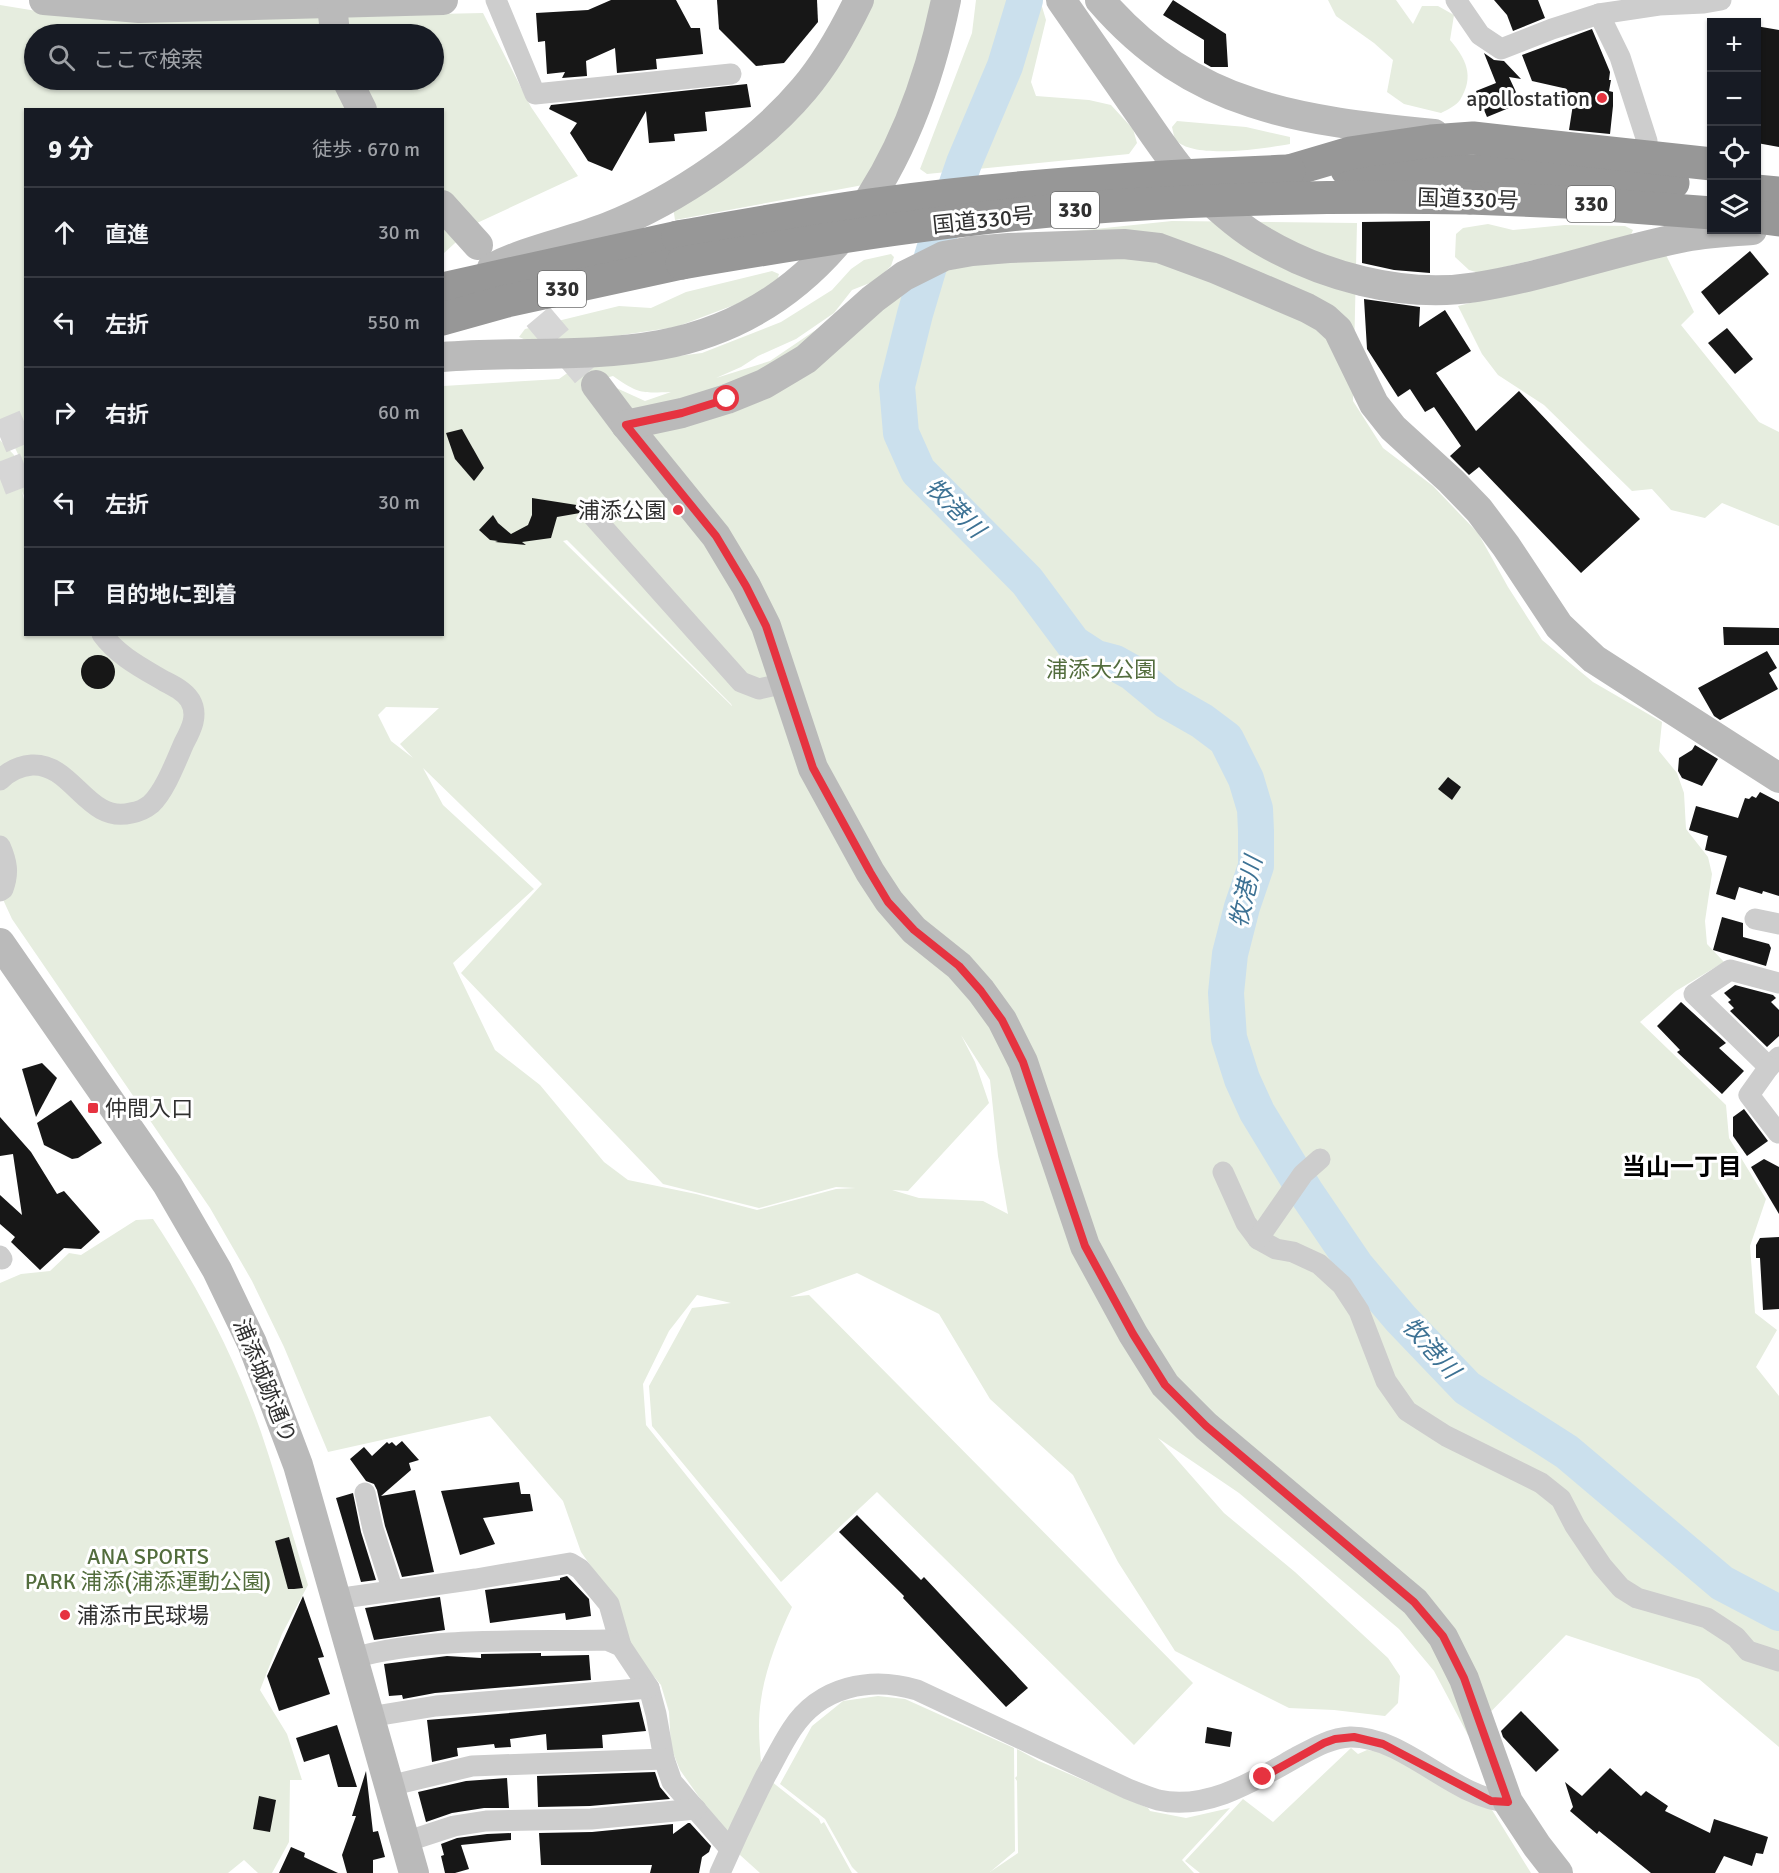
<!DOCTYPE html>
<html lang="ja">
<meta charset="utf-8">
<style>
body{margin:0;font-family:Signika,"Noto Sans JP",sans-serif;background:#242831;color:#f1f3f6}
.controls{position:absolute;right:18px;top:18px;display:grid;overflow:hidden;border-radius:0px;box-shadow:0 2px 4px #0004}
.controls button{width:54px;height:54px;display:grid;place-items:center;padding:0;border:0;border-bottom:2px solid #363941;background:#171b24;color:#f1f3f6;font:30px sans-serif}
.stop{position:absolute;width:18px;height:18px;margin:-14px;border:4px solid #e63340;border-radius:50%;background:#fff}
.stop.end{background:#e63340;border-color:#fff;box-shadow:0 2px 6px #0008}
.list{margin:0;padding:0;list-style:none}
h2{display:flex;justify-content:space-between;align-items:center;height:78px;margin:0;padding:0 24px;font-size:26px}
h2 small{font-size:20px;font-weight:400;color:#9ea1a6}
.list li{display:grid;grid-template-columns:39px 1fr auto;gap:18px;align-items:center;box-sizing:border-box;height:90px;padding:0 24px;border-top:2px solid #363941}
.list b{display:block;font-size:22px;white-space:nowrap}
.list em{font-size:20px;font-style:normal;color:#9ea1a6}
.icon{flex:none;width:33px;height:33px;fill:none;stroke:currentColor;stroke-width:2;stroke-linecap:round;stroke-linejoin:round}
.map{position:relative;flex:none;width:1779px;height:1873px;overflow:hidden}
.search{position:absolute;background:#171b24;box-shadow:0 2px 4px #0004;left:24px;top:24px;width:420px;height:66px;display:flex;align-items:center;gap:15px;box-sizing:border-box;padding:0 21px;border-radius:33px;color:#9ea1a6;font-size:22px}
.panel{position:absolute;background:#171b24;box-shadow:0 2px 4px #0004;left:24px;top:108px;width:420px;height:528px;border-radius:0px}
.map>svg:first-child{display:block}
.green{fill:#e6eddf;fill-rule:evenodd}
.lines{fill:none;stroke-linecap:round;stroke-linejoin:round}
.river{stroke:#cbe0ed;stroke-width:36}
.building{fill:#171717}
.secondary-tunnel{stroke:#d6d6d6;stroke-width:30;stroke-dasharray:30 15;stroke-linecap:butt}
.highway-tunnel{stroke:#d6d6d6;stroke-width:33;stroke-dasharray:33 16;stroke-linecap:butt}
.street{stroke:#cdcdcd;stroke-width:21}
.secondary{stroke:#bababa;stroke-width:30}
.highway{stroke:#979797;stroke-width:33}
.highway-bridge{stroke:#979797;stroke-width:33}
.route{stroke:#e63340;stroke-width:8}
.poi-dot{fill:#e63340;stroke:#fff;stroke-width:2}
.labels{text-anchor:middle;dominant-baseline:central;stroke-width:6;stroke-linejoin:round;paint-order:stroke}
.shield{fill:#fff;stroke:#6e6e6e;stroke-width:1.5}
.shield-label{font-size:21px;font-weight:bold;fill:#303030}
.poi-label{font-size:22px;fill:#303030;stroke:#fff;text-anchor:end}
.street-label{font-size:22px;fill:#303030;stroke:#fff}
.park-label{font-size:22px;fill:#536d3d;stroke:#fff}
.water-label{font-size:24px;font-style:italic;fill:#3d7294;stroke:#fff}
.neighbourhood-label{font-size:24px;font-weight:bold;fill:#000;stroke:#fff}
</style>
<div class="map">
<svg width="1779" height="1873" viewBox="0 0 1779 1873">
<rect width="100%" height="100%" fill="#fff"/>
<g class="green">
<polygon points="871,0 935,0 901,112 863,185 675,220 673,207"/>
<polygon points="976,0 1040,0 1046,20 1031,82 1036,96 1089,100 1111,105 1133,129 1137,143 1129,154 927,174 920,169 972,33"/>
<path d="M1328,0H1396L1413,24L1422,6H1438L1454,15L1450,40C1466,59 1475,76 1460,100C1457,105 1447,110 1441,113L1404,104L1387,92L1393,60L1374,43L1336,16Z"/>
<path d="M0,5L61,15L156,20L483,13L531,107L578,176L477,223L443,254L442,110H26L25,469L7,431L0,432ZM34,34H434V80H34Z"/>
<path d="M1177,121L1246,127L1290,137V144C1267,148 1193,160 1176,140C1174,138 1173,131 1172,127Z"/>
<path d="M1172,221L1357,223L1353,401L1383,448L1433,486L1478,533L1508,587L1542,640L1593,682L1662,722L1659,751L1677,773L1684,793L1686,829L1708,857L1712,874L1705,921L1707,944L1724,962L1676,991L1640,1022L1726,1105L1729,1138L1766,1199L1750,1246L1755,1313L1777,1330L1756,1367L1779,1396V1747L1699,1679L1566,1635L1468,1735L1434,1671L1399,1629L1239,1493L1158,1438L1224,1513L1295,1572L1388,1658L1400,1676L1398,1703L1385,1716L1334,1710L1289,1708L1175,1651L1118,1562L1073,1475L990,1399L939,1314L857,1273L790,1297L809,1295L1193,1683L1134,1745L877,1492L781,1582L652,1426L649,1386L692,1308L731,1303L697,1295L669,1331L643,1384L646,1425L792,1607C779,1634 765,1670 761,1700C757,1724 760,1750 762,1774L819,1819L821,1824L824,1822L852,1873H760L740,1855L680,1770L671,1748L669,1712L661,1685L635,1654L627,1639L618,1604L581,1552L563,1501L490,1416L328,1452L284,1347L252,1281L210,1208L12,919L0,893V440L14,455L19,477L25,473V498L22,491L26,509V634H442L443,386L559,379L580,364H615L702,353L781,322L832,290L851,269L864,260L891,254L894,257L891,266L875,281L852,290L834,313L796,339L758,356L741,367L716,378L770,361L941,245ZM613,376C639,394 641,393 671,392L645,401L612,386L594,381ZM567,540L731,704L732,706L563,541ZM386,707L439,708L400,744L413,758L391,741L378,715ZM423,768L542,884L461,973L663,1184L759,1208L836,1187L856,1188L836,1189L757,1210L696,1194L628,1180L604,1162L540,1085L495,1050L453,963L534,889L443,805ZM961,1035L990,1080L998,1156L1008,1214L983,1201L919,1198L892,1190L908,1191L989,1103L975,1062Z"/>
<polygon points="1488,224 1513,230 1565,225 1625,226 1633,230 1630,237 1479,273 1469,270 1455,257 1456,234 1463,228"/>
<polygon points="1666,255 1694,312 1681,325 1759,422 1779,432 1779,526 1722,503 1705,518 1671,510 1652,489 1632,491 1544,405 1498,375 1482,354 1458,306"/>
<polygon points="772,271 779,274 777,281 750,299 676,327 595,339 526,340 519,337 525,329 619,306 651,308 686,292"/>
<path d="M153,1219C197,1285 235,1357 261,1432C278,1482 292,1534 308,1585L282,1634L260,1690L287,1734L302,1780H290L289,1842L272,1873H258L244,1860L228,1873H0V1283L21,1274L50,1271L69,1253L81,1255L136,1220Z"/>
<polygon points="878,1696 905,1699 1014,1748 1015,1851 990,1872 1018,1853 1017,1781 1015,1778 1017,1776 1017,1749 1039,1761 1148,1808 1150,1811 1186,1818 1230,1808 1182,1860 1194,1873 858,1873 852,1867 825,1819 780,1784 812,1726 843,1701"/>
<polygon points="1351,1748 1358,1754 1367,1750 1390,1753 1489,1805 1531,1873 1200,1873 1185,1861 1243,1799 1273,1822"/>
</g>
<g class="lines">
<polyline class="river" points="1025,0 1005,66 964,163 934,250 915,314 897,386 901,433 918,471 1027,581 1073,643 1096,658 1115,663 1133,673 1167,701 1202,721 1226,739 1246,779 1255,809 1256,831 1256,866 1242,907 1230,954 1226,993 1229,1038 1242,1079 1257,1112 1307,1194 1356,1266 1401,1319 1467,1388 1567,1452 1722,1583 1779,1613"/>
</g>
<g class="building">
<polygon points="611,0 676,0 691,28 700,28 703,54 656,59 657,69 617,73 615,48 586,61 587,76 562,78 565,72 547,74 545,41 538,42 536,13 588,10"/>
<polygon points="717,0 817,0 818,22 784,63 756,66 719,29"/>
<polygon points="1173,0 1226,34 1228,67 1211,67 1204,63 1204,40 1163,15"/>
<polygon points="1494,0 1538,0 1545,18 1513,31 1507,15"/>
<polygon points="1756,26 1779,30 1779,147 1757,143 1759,118 1756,105"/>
<polygon points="1592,29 1610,72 1609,80 1611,80 1609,91 1613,92 1613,106 1610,134 1569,130 1574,98 1562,95 1563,88 1532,81 1522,55"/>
<polygon points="1484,53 1494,60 1504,61 1521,79 1509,77 1521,103 1487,117 1476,91 1496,83"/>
<polygon points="747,84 751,107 705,112 707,131 674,134 675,141 649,143 646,111 612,171 588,161 570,133 577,123 549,109 551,105"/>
<polygon points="1430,221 1430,273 1394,270 1362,263 1362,222"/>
<polygon points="1750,251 1769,274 1719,315 1701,292"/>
<polygon points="1364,299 1420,307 1419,327 1445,310 1471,351 1436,373 1476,431 1519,391 1640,519 1581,573 1479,467 1469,475 1450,456 1461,446 1434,407 1425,412 1410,389 1398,397 1367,349"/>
<polygon points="1727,328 1753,359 1735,374 1708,343"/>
<polygon points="462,429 484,468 474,481 455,459 446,433"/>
<polygon points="532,498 583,506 580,513 557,517 551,538 522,542 526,545 495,542 498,541 490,540 479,530 493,515 498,523 511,534 528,525 532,515"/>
<polygon points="1723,627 1779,628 1779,645 1724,645"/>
<polygon points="1767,651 1777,668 1769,673 1778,689 1720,720 1714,716 1698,688"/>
<circle cx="98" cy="672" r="17"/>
<polygon points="1695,745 1718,759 1702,786 1682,778 1678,771 1679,758 1692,750"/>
<polygon points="1448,777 1461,787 1452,800 1438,789"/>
<polygon points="1760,792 1779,802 1779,896 1763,891 1762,894 1739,887 1735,900 1716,894 1727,856 1705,850 1708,836 1689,830 1696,806 1738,818 1745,798 1749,799 1752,796 1756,798"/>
<polygon points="1722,917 1743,923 1743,937 1769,944 1771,948 1766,966 1713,950"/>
<polygon points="1735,985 1773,995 1776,998 1771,1002 1779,1010 1779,1036 1767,1047 1730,1011 1734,1008 1728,1002 1731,1000 1724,993"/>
<polygon points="1681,1002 1726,1043 1719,1048 1744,1071 1722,1094 1677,1052 1680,1050 1657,1026"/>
<polygon points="42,1063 57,1078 36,1117 22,1069"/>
<polygon points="71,1100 102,1143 78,1158 72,1159 44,1145 37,1123"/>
<polygon points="1744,1109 1768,1141 1747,1156 1733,1136 1733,1117"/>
<polygon points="0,1117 31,1152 57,1194 64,1191 100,1232 81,1249 64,1248 40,1270 11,1242 15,1237 0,1224 0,1195 22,1215 13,1154 0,1156"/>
<polygon points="1764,1159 1779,1167 1779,1214 1751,1167"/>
<polygon points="1779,1237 1779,1309 1763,1310 1760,1258 1756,1258 1756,1245 1760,1238"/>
<polygon points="402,1441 419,1460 409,1463 411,1470 381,1496 415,1490 434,1572 402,1577 385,1526 377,1490 374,1484 366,1481 350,1459 364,1447 372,1456 387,1442 389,1444 392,1442 396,1446"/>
<polygon points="519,1482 521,1494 530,1494 533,1511 483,1518 495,1544 460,1555 441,1491"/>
<polygon points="353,1493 361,1532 376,1580 361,1582 336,1498"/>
<polygon points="857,1515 921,1580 924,1577 1028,1688 1006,1707 903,1598 904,1596 839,1532"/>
<polygon points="289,1537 303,1588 294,1589 288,1589 275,1541"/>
<polygon points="567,1576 589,1599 591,1616 566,1620 565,1613 490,1623 485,1590 560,1580 560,1578"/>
<polygon points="303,1596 324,1657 318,1658 330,1694 279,1711 267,1676"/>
<polygon points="440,1597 445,1630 374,1640 365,1608"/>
<polygon points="541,1653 541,1656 589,1655 591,1680 435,1693 403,1699 402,1695 389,1696 384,1664 447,1656 481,1658 481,1654"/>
<polygon points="639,1702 646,1731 602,1735 603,1748 547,1750 546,1734 510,1739 511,1747 495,1748 494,1744 457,1748 458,1756 432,1762 427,1720"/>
<polygon points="1521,1711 1559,1750 1536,1772 1503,1737 1501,1731"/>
<polygon points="337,1725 357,1787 338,1787 329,1754 304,1762 296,1738"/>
<polygon points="1207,1727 1232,1732 1230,1747 1205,1743"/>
<polygon points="1610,1768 1641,1796 1646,1791 1668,1806 1665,1811 1710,1833 1714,1819 1768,1837 1763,1854 1756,1853 1752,1866 1724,1856 1715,1873 1651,1873 1599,1831 1597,1834 1570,1811 1573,1807 1565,1782 1582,1796"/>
<polygon points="366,1771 373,1832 378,1831 385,1857 373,1860 373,1873 347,1873 342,1855 356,1816 352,1816"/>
<polygon points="655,1772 660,1787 670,1799 590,1806 538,1807 537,1776"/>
<polygon points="507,1778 509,1808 484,1808 452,1813 426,1822 418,1792 466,1781"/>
<polygon points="259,1796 276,1800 270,1832 253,1829"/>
<polygon points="688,1823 690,1823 711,1846 709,1852 702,1857 699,1873 650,1873 652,1865 541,1865 539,1833 592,1832 673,1824 673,1834"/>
<polygon points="511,1833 511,1840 461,1845 469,1869 455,1873 445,1873 441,1856 444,1855 441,1844 457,1838 487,1834"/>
<polygon points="291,1847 305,1853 304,1857 338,1873 279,1873"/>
</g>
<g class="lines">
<polyline class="secondary-tunnel" points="509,282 596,385"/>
<g class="highway-tunnel">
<polyline points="0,437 26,426"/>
<polyline points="0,479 26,469"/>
</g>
<g class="street">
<polyline points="496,0 535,94 731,74"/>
<polyline points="1456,0 1480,35 1501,49 1552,29 1599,14 1659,5 1704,3 1721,0"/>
<polyline points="1599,14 1620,57 1647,141"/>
<polyline points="592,515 741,682 759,689 785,683"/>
<path d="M0,780C9,771 19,766 32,765C73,763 87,824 131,813C138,812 145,809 151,804C165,791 176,761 184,743C191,730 199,715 190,700C184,691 174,686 164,681C142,668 118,656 102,634"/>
<path d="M0,846C7,862 9,873 3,889L0,891"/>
<polyline points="1755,919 1779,924"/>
<polyline points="1779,983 1730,970 1694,994 1769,1067 1779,1057"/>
<polyline points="1769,1067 1749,1095 1778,1133"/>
<polyline points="1223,1172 1246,1223 1258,1239 1276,1249 1293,1252 1319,1264 1342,1285 1359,1311 1386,1381 1407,1411 1446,1436 1541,1483 1561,1499 1575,1526 1602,1566 1621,1588 1637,1598 1707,1618 1736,1637 1748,1651 1779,1661"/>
<polyline points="1258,1239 1303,1174 1320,1159"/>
<polyline points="0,1256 2,1259"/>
<polyline points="365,1493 373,1529 393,1591"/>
<polyline points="336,1599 476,1579 570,1563 580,1569 609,1604 621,1646"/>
<path d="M353,1658C430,1636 527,1642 607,1640L621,1646L649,1688L656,1714L664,1759L672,1782L730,1849"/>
<polyline points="369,1717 436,1706 649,1688"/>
<polyline points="389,1786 472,1766 664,1759"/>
<polyline points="405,1842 454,1826 486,1821 591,1819 696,1809"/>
<path d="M720,1873C734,1841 749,1809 765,1777C774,1761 782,1744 792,1729C820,1686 871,1676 917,1690L1128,1789C1138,1793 1148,1797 1158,1800C1207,1811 1254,1781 1295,1758C1312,1749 1330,1738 1350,1737C1405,1736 1453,1798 1508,1802"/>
</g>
<g class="secondary">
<polyline points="44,0 139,8 443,0"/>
<path d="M1061,0C1086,36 1111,72 1136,108C1153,132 1170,159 1190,181C1210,201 1232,222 1256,237C1319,276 1403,299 1477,287C1546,276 1611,252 1680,238C1703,233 1728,232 1752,230"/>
<path d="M1100,0C1194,109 1300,120 1434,134"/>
<polyline points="332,4 335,34"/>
<polyline points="347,80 362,110"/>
<polyline points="442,205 478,245"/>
<path d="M492,268C529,249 570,242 608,227C677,200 757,145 804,89C827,62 844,31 859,0"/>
<path d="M442,357C515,351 589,358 660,345C832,314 914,156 946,0"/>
<polyline points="596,385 626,425 716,536 746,586 766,626 813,768 870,872 889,901 914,930 959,966 981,991 1002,1020 1023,1062 1085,1246 1133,1334 1165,1385 1206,1426 1415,1602 1443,1637 1464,1679 1508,1802 1537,1846 1558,1873"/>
<polyline points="626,425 682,413 727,399 764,384 806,359 873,299 904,276 944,256 972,251 1009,248 1094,245 1124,244 1159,248 1216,269 1307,308 1325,318 1338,330 1374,404 1393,428 1451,481 1479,510 1506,546 1559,626 1594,659 1779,778"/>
<polyline points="0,943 167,1184 217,1270 252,1343 298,1465 414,1873"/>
</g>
<g class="highway">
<path d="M1347,170C1456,169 1565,172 1673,183"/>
<polyline points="1289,171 1350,153 1370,150 1431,141 1473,138 1712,164"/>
<polyline points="1756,191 1779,193"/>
<polyline points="1470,198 1566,202 1712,213"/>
<polyline points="1756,217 1779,220"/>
<polyline points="442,289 678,237"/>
<polyline points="442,319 507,301 682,263"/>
</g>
<g class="highway-bridge">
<path d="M678,237C747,225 815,212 884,203C1019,185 1153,176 1289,171"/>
<path d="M682,263C824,239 967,216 1111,206C1230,198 1350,196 1470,198"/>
</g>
</g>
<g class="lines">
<polyline class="route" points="727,399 682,413 626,425 716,536 746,586 766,626 813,768 870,872 888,902 914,930 959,966 981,991 1002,1020 1023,1062 1085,1246 1133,1334 1165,1385 1206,1426 1414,1602 1443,1636 1464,1678 1508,1802 1491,1801 1383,1744 1354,1737 1335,1739 1324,1743 1263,1777"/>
</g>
<g class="poi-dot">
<circle cx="1602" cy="98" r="6"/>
<circle cx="678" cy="510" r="6"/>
<rect x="87" y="1102" width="12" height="12" rx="3"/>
<circle cx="65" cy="1615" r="6"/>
</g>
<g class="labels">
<g class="shield">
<rect x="1567" y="186" width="48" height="36" rx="4.5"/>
<rect x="1051" y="192" width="48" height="36" rx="4.5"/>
<rect x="538" y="271" width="48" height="36" rx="4.5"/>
</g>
<g class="shield-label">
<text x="1591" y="204">330</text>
<text x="1075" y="210">330</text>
<text x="562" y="289">330</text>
</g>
<g class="poi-label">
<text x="1590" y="98">apollostation</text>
<text x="666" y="510">浦添公園</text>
<text x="105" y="1108" text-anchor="start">仲間入口</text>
<text x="77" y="1615" text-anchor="start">浦添市民球場</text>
</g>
<g class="street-label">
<text transform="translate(1468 199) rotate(2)">国道330号</text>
<text transform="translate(983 220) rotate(-6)">国道330号</text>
<text transform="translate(265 1381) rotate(68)">浦添城跡通り</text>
</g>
<g class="park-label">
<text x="1101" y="669">浦添大公園</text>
<text x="148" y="1556">ANA SPORTS<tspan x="148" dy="25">PARK 浦添(浦添運動公園)</tspan></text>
</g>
<g class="water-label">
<text transform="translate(955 508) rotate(45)">牧港川</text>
<text transform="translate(1246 892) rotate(-77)">牧港川</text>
<text transform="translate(1431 1348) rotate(48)">牧港川</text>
</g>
<g class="neighbourhood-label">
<text x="1682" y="1167">当山一丁目</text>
</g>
</g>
</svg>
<div class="controls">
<button>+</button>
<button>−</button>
<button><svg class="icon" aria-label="locate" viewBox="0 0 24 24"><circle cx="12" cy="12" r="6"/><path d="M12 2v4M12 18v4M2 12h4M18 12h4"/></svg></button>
<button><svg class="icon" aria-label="layers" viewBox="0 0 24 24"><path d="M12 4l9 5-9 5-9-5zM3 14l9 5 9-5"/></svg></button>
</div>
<div class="stop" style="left:727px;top:399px"></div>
<div class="stop end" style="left:1263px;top:1777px"></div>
<div class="search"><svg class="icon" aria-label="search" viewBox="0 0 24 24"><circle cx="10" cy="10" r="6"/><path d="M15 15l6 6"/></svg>ここで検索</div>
<section class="panel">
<h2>9 分<small>徒歩 · 670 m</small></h2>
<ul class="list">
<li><svg class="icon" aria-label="ahead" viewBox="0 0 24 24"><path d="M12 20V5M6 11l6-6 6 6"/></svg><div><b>直進</b></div><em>30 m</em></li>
<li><svg class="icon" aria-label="left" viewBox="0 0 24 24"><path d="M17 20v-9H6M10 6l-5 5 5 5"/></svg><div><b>左折</b></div><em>550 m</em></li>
<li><svg class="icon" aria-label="right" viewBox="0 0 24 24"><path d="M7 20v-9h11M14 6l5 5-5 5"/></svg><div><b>右折</b></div><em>60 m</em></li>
<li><svg class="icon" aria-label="left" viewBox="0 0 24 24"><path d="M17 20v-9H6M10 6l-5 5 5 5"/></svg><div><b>左折</b></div><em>30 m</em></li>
<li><svg class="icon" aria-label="arrive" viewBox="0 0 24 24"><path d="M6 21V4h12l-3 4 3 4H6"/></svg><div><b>目的地に到着</b></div></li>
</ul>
</section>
</div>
